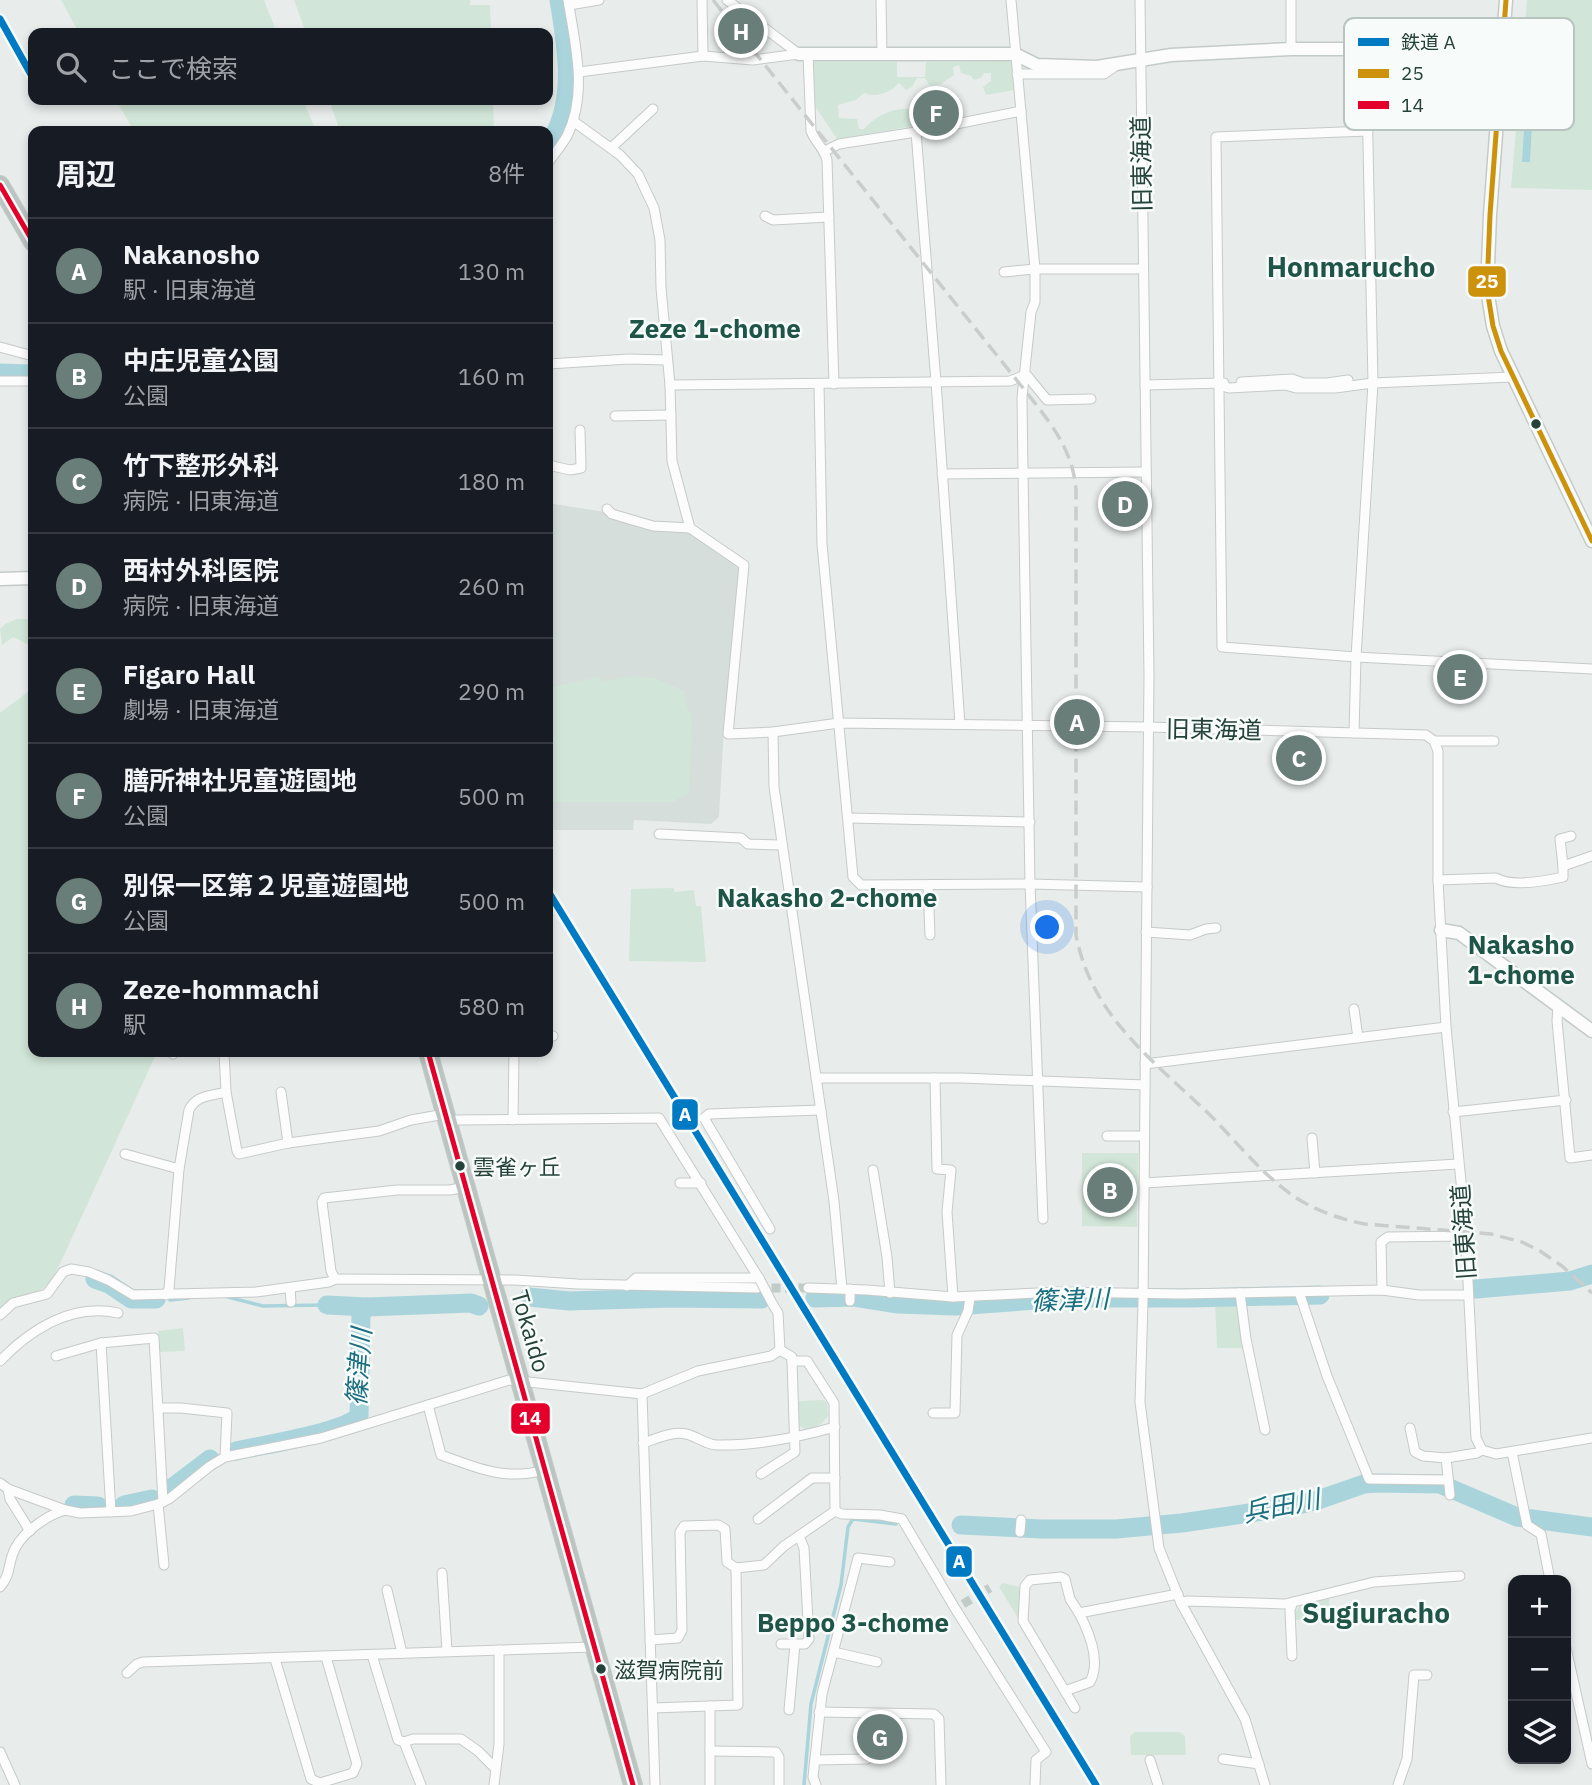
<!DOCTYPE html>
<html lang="ja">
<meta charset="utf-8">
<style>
body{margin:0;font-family:"IBM Plex Sans","Noto Sans JP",sans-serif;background:#242831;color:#f1f3f6}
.controls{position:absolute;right:21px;bottom:21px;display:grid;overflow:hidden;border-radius:14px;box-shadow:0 4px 10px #0003}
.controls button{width:63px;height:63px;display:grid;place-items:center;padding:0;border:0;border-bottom:2px solid #363941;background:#171b24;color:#f1f3f6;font:35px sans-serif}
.you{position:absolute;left:1048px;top:928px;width:24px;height:24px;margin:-18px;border:5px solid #fff;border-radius:50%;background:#1a73e8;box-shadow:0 0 0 10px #1a73e833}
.badge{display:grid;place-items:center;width:46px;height:46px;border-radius:50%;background:#697e78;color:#fff;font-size:23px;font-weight:700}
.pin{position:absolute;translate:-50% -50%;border:4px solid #fff;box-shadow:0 2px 7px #0006}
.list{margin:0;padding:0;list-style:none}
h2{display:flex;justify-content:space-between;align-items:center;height:91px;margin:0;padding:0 28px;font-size:30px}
h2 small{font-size:23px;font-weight:400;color:#9ea1a6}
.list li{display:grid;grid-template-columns:46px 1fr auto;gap:21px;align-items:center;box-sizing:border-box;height:105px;padding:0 28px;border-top:2px solid #363941}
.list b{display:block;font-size:26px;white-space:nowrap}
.list p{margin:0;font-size:23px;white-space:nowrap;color:#9ea1a6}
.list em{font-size:23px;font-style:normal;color:#9ea1a6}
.icon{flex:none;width:38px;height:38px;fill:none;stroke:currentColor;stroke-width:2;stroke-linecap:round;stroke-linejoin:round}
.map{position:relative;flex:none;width:1592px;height:1785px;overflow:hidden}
.search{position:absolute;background:#171b24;box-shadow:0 4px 10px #0003;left:28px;top:28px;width:525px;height:77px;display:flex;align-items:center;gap:18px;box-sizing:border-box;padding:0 24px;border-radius:14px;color:#9ea1a6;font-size:26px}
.panel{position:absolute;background:#171b24;box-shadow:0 4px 10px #0003;left:28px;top:126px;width:525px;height:931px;border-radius:14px}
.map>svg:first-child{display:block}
.built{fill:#d6dedb}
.green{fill:#d1e6d8}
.water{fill:#a9d4db}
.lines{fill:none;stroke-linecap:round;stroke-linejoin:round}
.stream{stroke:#a9d4db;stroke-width:3.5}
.river{stroke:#a9d4db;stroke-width:19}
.street-tunnel{stroke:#c1cbc8;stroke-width:9;stroke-dasharray:9 4.5;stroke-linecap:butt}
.street-casing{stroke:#c5cac8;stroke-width:11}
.secondary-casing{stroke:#c3cbc8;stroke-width:15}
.highway-casing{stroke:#c3ccc9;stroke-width:20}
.street{stroke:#fcfcfc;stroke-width:9}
.secondary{stroke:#fcfcfc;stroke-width:12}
.highway{stroke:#bcc4c2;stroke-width:18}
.rail{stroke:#c9cdcc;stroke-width:3.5;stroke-dasharray:14 7;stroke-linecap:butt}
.street-bridge-casing{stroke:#c5cac8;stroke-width:11;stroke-linecap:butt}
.street-bridge{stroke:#fcfcfc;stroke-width:9}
.bus-1-casing{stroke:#f7fbf9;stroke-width:10}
.bus-2-casing{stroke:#f7fbf9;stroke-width:10}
.bus-1{stroke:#cd920c;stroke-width:5}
.bus-2{stroke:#e4002b;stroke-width:5}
.rail-1-casing{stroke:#f7fbf9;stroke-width:12}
.rail-1{stroke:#007ac2;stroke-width:7}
.bus-dot{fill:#24423a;stroke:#f7fbf9;stroke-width:2.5}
.labels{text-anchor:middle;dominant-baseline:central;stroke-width:5;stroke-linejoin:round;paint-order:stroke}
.bus-label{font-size:22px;fill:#24423a;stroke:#f7fbf9;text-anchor:start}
.street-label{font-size:24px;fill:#24423a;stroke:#f7fbf9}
.neighbourhood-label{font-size:26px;font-weight:bold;fill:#1f5548;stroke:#f7fbf9}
.water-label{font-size:26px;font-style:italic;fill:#1c6f80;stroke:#f7fbf9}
.quarter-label{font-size:28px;font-weight:bold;fill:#1f5548;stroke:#f7fbf9}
.key{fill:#f7fbf9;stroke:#b8c4c0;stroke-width:2}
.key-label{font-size:19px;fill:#24423a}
.line-badge{stroke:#f7fbf9;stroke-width:2.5}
.badge-label{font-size:19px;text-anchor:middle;font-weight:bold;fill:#fff}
</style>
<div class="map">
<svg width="1592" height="1785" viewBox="0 0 1592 1785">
<rect width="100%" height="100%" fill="#e8edeb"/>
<polygon class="built" points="548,503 605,512 606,514 653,530 688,533 736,563 740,571 724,726 719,817 711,824 634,820 633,830 548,830"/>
<g class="green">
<polygon points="61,0 264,0 277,33 79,33"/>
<polygon points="294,0 470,0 470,5 490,5 491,33 306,33"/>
<polygon points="1527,0 1592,0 1592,190 1511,188"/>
<path d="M1011,61L1014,90L986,95L983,87L991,81V73H984L981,78L974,80L971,76L961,73L959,65L953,67L954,75L941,84L930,86L925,78H917L912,87L906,90L899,83C890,93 876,98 864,93L856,100L838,105L839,118L857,119L859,129H864C875,116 894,107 910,109L914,114V126L837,139L815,106L813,62H897V77H925L926,62Z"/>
<polygon points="116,100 303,100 316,131 134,131"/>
<polygon points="329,100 493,100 494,131 340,131"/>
<polygon points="951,102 954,118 921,124 918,108"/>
<polygon points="17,619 33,619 33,647 13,637 2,645 0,629 5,624"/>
<polygon points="633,676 653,678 684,691 687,709 692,715 689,792 673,802 551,802 548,799 548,688 600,677 602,682"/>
<path d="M33,688V1052H157L65,1253C60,1263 56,1274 49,1283C38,1297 14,1297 0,1308V713Z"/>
<polygon points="674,888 674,892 694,890 696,906 701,906 706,962 629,961 631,889"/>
<polygon points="1082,1153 1138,1153 1137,1227 1082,1226"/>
<polygon points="1215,1301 1238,1301 1245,1348 1217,1348"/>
<polygon points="183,1328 185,1351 159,1352 158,1331"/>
<polygon points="823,1400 827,1403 828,1416 821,1424 807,1430 798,1425 799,1401"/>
<polygon points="1003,1583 1020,1587 1018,1618 999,1587"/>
<polygon points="1329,1597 1330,1618 1295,1620 1295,1613 1301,1604"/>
<polygon points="878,1719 888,1720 888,1753 863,1752"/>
<polygon points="1135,1732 1179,1732 1185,1736 1186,1755 1131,1755 1130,1736"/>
</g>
<polygon class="water" points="1528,65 1535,65 1530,162 1522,162"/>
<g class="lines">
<g class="stream">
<polyline points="228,1297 263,1306 327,1305"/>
<polyline points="170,1300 189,1298"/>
<polyline points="804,1785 811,1704 841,1585 848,1527 853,1519 896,1524"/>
</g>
<g class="river">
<path d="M548,146C577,103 567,48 559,0"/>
<polyline points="0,373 28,374"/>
<polyline points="95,1279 109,1284 131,1299 156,1299"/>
<polyline points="1476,1289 1570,1281 1592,1274"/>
<polyline points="529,1297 569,1301 670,1298 762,1299"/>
<polyline points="815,1298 854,1297 898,1304 955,1306 1065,1298 1191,1298 1320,1295"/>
<polyline points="327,1305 367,1307"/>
<path d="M236,1451C262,1445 343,1433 359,1416L361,1314L367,1307L471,1303L479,1306"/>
<polyline points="173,1487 210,1459"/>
<polyline points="74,1505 98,1506"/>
<polyline points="124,1505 152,1499"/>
<polyline points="961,1525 1042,1529 1116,1529 1182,1523 1290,1507 1318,1500 1364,1484 1377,1483 1440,1484 1517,1517 1592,1527"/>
</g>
<g class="street-tunnel">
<polyline points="758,1288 808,1288"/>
<polyline points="963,1604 990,1588"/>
</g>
<defs>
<g id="street">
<polyline points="702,0 703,56"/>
<polyline points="727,0 799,54"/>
<polyline points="881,0 882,54"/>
<polyline points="1011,0 1035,269 1035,302 1031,312 1022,397 1023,472 1030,884 1043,1219"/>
<polyline points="1140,0 1149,675 1143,1302 1140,1402 1159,1548 1181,1603 1245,1719 1265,1785"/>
<polyline points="569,5 599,0"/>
<polyline points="1291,49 1291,0"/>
<path d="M808,54L811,131C815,142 824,148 827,160L834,384"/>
<polyline points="579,72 703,56 753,60 799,54"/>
<polyline points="1017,74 1104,74 1117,65"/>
<polyline points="573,121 620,155 638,174 654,208 660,240 661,288 670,385 672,461 690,528 744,565 728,734 773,732 839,723 1148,727 1426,735 1434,741 1438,751 1438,880 1446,1027 1465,1223 1476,1438 1482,1450 1496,1454 1592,1438"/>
<polyline points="1368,131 1216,137 1222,647 1356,657 1592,669"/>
<polyline points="916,132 936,382 960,724"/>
<polyline points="611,148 653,109"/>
<polyline points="825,151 839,144 916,132 1021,111"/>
<path d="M548,163C554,154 562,145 567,136C588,93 575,44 568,0"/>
<polyline points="765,216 773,220 829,217"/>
<polyline points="1004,272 1035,269 1142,269"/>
<polyline points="0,347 33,356"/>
<polyline points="548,364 629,359 666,360"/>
<polyline points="1025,373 1047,400 1091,399"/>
<polyline points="0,381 33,381"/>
<polyline points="1241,382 1292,379 1303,383 1327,383 1348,380"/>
<polyline points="819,384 822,544 853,877 861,885 1030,884 1147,887"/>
<polyline points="670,385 1010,381 1025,375"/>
<polyline points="1145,385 1224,383"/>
<polyline points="1218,385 1229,388 1285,385 1296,388 1335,388 1373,383 1512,377"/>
<polyline points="615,416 671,415"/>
<polyline points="548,465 570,470 581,468 580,430"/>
<polyline points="942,474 1146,472"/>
<polyline points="607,509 612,514 653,526 690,528"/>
<polyline points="773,732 774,787 834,1201 842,1289"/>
<polyline points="1354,733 1356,657 1373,383 1366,49"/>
<polyline points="1434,741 1494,741"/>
<polyline points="849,818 1030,822"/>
<polyline points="659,834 741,838 748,844 781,845"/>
<polyline points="1563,866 1560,839 1571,836"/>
<path d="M1438,880L1496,878C1511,887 1545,881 1563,877V866L1592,856"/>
<polyline points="928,885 930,935"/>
<polyline points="1146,932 1190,935 1206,929 1216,928"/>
<polyline points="1558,1006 1557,1021 1570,1158 1592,1155"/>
<polyline points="1354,1009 1358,1038"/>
<polyline points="548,1036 553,1036"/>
<polyline points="224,1052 226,1092 237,1151 239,1154 288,1143 379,1131 411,1120 445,1114"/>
<polyline points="173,1054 173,1052"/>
<polyline points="1145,1064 1446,1027"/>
<polyline points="816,1078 962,1078 1145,1085"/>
<polyline points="935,1078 937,1169 951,1170 947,1212 953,1297"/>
<polyline points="281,1092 288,1143"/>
<polyline points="1453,1112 1566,1100"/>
<polyline points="513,1120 514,1052"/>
<polyline points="447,1122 457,1120 659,1118 760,1280"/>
<polyline points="1107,1136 1144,1136"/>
<polyline points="1312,1138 1315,1173"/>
<polyline points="125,1154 179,1169"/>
<polyline points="873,1170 887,1257 890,1293"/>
<polyline points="680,1183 701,1183"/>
<polyline points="1144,1183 1458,1164"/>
<polyline points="770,1229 704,1118 709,1114 821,1110"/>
<polyline points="335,1279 331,1271 322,1202 324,1198 397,1190 450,1190 465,1187"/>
<polyline points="627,1286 636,1278 759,1278"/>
<polyline points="290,1288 291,1302"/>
<polyline points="808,1288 867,1290 953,1297 1058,1292 1181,1294 1382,1290 1419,1295 1468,1295"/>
<polyline points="850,1289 850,1301"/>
<polyline points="1382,1290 1381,1242 1388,1237 1465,1236"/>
<polyline points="1299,1292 1327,1376 1369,1479 1448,1480"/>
<polyline points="1240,1293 1246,1339 1265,1430"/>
<path d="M166,1295L169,1289L179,1169L189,1110C196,1095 211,1096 226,1092"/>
<polyline points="0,1315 13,1303 47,1294 63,1272 71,1269 89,1272 108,1280 133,1295 256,1292 329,1282 335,1279 515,1280 578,1284 757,1288"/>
<polyline points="56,1356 101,1343"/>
<path d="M0,1361C31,1329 72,1303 118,1313"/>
<polyline points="642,1394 655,1785"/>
<path d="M428,1405L441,1455C478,1468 504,1481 545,1470"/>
<polyline points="158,1408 181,1408 227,1413 225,1457"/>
<polyline points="933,1413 955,1413 957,1335 968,1311 970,1298"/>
<polyline points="1410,1428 1415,1452 1423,1456 1446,1458"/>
<path d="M643,1443C656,1439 672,1431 686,1434C696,1436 705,1444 716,1445C757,1446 796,1438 835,1427"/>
<polyline points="1512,1452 1527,1525 1541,1534 1550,1580"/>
<polyline points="761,1474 795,1452 792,1361"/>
<polyline points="0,1483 8,1489 65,1510 80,1513 131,1511 158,1504 169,1499 210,1466 225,1457 321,1438 509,1380 642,1394 698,1371 771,1356 780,1350"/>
<polyline points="8,1489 10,1499 30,1531"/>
<polyline points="1450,1495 1446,1458 1477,1453 1482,1450"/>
<polyline points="158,1504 164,1565"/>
<polyline points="835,1511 842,1514 880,1515 902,1519 956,1610 1046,1752 1036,1760 1035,1785"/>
<polyline points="111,1512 101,1343 154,1338 163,1502"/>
<polyline points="758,1519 812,1478 835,1478"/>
<polyline points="1020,1532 1021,1520"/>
<polyline points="442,1573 447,1651"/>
<path d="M0,1587C9,1577 8,1569 12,1556C18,1535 45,1516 65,1510"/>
<polyline points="387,1590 402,1653"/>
<polyline points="1181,1603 1187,1601 1285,1604 1374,1582 1460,1576"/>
<polyline points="650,1640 678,1638 682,1630 680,1532 684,1526 718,1525 725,1529 727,1562 736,1568 764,1565 784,1546 835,1511 834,1403 807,1361 792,1361 792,1357 780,1350 778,1313 772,1303"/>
<polyline points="781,1644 805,1644 809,1639 804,1548 799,1536"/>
<polyline points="1566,1648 1592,1764"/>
<polyline points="834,1652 877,1662"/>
<polyline points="372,1655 398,1740 404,1742 413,1739 461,1739 478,1751 495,1768"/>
<polyline points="1292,1656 1290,1610 1293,1602"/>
<polyline points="275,1659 311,1779 320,1783 353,1773 357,1764 326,1657"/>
<polyline points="127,1673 137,1664 143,1662 594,1647"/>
<path d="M1065,1691L1090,1682C1101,1662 1089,1632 1079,1613"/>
<polyline points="653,1708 738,1705 736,1568"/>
<polyline points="1075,1708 1023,1621 1025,1586 1030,1580 1061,1577 1065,1579 1070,1599 1079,1613 1178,1594"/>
<polyline points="789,1710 795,1644"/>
<polyline points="819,1712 934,1714 939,1719 941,1785"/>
<polyline points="404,1742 421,1785"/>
<polyline points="710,1751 776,1752 779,1757 779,1785"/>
<polyline points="0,1752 15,1785"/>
<polyline points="1223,1759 1259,1764"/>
<polyline points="815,1760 867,1759"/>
<polyline points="1150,1760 1158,1785"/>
<polyline points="494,1785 499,1744 499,1650"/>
<polyline points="710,1785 710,1706"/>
<polyline points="816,1785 813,1777 822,1694 858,1558 890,1562"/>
<polyline points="1398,1785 1407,1759 1414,1675 1427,1675"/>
</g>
<g id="secondary">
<polyline points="1506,0 1490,215 1487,289 1493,326 1501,351 1592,541"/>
<polyline points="799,54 1015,54 1037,65 1097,67 1171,55 1291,49 1503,49"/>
<polyline points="0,579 33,578"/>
<polyline points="1441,930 1459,933 1592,1031"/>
</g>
<g id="highway">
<polyline points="0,185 33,242"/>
<polyline points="428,1052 633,1785"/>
</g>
</defs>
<use href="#street" class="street-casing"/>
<use href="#secondary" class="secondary-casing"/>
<use href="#highway" class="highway-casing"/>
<use href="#street" class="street"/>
<use href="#secondary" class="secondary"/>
<use href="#highway" class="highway"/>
<path class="rail" d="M713,0L1023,388C1048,420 1073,448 1076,490V935C1092,1019 1157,1063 1214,1119C1240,1146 1264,1176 1295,1197C1316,1211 1340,1219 1365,1224L1491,1234L1522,1242L1540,1251L1562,1266L1592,1293"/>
<defs>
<polyline id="street-bridge" points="760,1280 772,1303"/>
</defs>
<use href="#street-bridge" class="street-bridge-casing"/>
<use href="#street-bridge" class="street-bridge"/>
<defs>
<polyline id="bus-1" points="1506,0 1490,215 1487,289 1493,326 1501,351 1592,541"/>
<g id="bus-2">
<polyline points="0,185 33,242"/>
<polyline points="428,1052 633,1785"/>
</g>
</defs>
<use href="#bus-1" class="bus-1-casing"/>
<use href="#bus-2" class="bus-2-casing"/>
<use href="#bus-1" class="bus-1"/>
<use href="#bus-2" class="bus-2"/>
<defs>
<g id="rail-1">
<polyline points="0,19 33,78"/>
<polyline points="548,891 1096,1785"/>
</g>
</defs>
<use href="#rail-1" class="rail-1-casing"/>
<use href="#rail-1" class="rail-1"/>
</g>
<g class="bus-dot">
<circle cx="1536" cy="424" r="6"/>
<circle cx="460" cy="1166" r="6"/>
<circle cx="601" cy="1669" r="6"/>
</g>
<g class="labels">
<g class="bus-label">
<text x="473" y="1166">雲雀ヶ丘</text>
<text x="614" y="1669">滋賀病院前</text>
</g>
<g class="street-label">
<text transform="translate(1141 164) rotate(-91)">旧東海道</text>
<text transform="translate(1214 729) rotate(1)">旧東海道</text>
<text transform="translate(1463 1232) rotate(-94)">旧東海道</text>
<text transform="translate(531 1331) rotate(74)">Tokaido</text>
</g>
<g class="neighbourhood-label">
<text x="715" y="328">Zeze 1-chome</text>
<text x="827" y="897">Nakasho 2-chome</text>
<text x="1521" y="944">Nakasho<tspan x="1521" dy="30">1-chome</tspan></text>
<text x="853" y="1622">Beppo 3-chome</text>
</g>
<g class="water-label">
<text transform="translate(1070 1299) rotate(-2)">篠津川</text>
<text transform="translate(358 1367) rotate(-86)">篠津川</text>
<text transform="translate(1281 1505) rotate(-11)">兵田川</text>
</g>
<g class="quarter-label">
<text x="1351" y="266">Honmarucho</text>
<text x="1376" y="1612">Sugiuracho</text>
</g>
</g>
<rect x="1344" y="18" width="230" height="112" rx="10" class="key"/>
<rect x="1358" y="38" width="31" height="8" fill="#007ac2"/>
<rect x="1358" y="69" width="31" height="9" fill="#cd920c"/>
<rect x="1358" y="101" width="31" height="8" fill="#e4002b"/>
<g class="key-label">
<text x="1401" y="49">鉄道 A</text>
<text x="1401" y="80">25</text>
<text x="1401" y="112">14</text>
</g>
<g class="line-badge">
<rect x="1467" y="265" width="40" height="33" rx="7" fill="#cd920c"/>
<rect x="671" y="1098" width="28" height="33" rx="7" fill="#007ac2"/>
<rect x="510" y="1402" width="41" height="33" rx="7" fill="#e4002b"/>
<rect x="945" y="1545" width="28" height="33" rx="7" fill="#007ac2"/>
</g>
<g class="badge-label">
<text x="1487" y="288">25</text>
<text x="685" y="1121">A</text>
<text x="530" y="1425">14</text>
<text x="959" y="1568">A</text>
</g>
</svg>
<div class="controls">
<button>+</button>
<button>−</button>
<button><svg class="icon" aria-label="layers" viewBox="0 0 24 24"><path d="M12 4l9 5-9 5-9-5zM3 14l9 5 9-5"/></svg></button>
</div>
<div class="you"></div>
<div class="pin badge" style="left:1077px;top:722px">A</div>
<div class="pin badge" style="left:1110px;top:1190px">B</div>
<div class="pin badge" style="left:1299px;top:758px">C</div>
<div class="pin badge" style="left:1125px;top:504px">D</div>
<div class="pin badge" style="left:1460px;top:677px">E</div>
<div class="pin badge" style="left:936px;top:113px">F</div>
<div class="pin badge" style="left:880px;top:1737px">G</div>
<div class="pin badge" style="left:741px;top:31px">H</div>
<div class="search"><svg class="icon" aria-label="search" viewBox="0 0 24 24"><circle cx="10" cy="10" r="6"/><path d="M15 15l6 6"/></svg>ここで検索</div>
<section class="panel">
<h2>周辺<small>8件</small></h2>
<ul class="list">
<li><span class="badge">A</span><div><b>Nakanosho</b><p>駅 · 旧東海道</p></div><em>130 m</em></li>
<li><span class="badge">B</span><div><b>中庄児童公園</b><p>公園</p></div><em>160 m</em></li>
<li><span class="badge">C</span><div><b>竹下整形外科</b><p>病院 · 旧東海道</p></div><em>180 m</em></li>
<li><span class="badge">D</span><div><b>西村外科医院</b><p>病院 · 旧東海道</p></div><em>260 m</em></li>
<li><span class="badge">E</span><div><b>Figaro Hall</b><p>劇場 · 旧東海道</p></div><em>290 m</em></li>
<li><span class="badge">F</span><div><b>膳所神社児童遊園地</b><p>公園</p></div><em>500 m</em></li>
<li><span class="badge">G</span><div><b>別保一区第２児童遊園地</b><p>公園</p></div><em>500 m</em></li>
<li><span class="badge">H</span><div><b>Zeze-hommachi</b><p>駅</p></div><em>580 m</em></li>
</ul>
</section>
</div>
